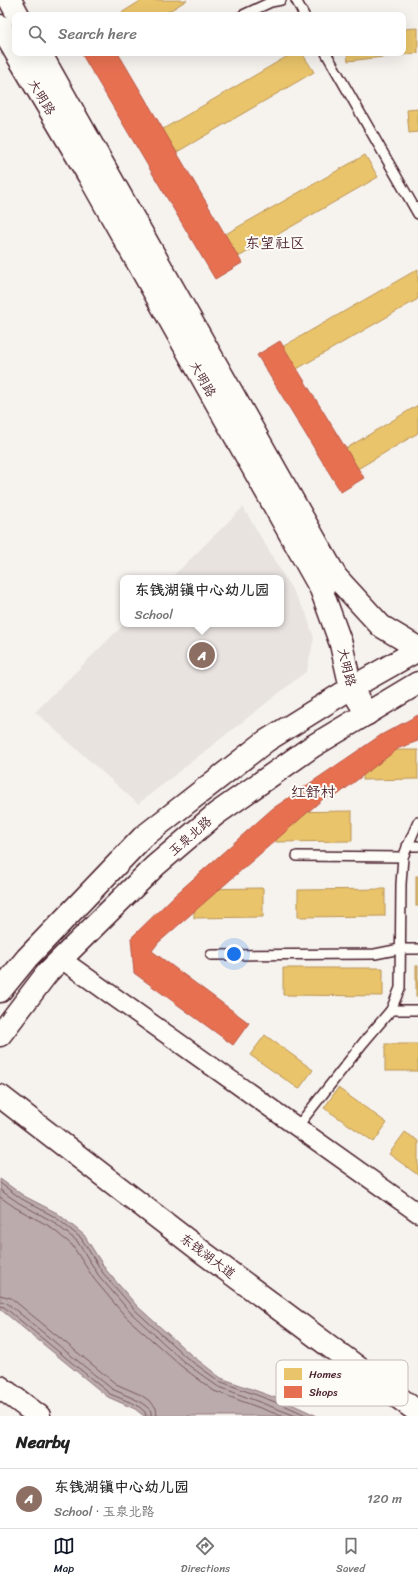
<!DOCTYPE html>
<meta charset="utf-8">
<style>
body{margin:0;font-family:Sriracha,"LXGW WenKai TC",sans-serif;background:#f6f6f6;color:#222}
.you{position:absolute;left:234px;top:954px;width:14px;height:14px;margin:-10px;border:3px solid #fff;border-radius:50%;background:#1a73e8;box-shadow:0 0 0 6px #1a73e833}
.badge{display:grid;place-items:center;width:26px;height:26px;border-radius:50%;background:#111827;color:#fff;font-size:13px;font-weight:700}
.pin{position:absolute;translate:-50% -50%;border:2px solid #fff;box-shadow:0 1px 4px #0006}
.popup{position:absolute;left:120px;top:575px;width:164px;height:52px;box-sizing:border-box;display:grid;place-content:center;border-radius:8px;background:#fff;filter:drop-shadow(0 1px 3px #0005);font-size:13px;white-space:nowrap;color:#767676}
.popup b{font-size:15px;color:#222}
.popup::after{content:'';position:absolute;left:50%;top:100%;margin-left:-8px;border:8px solid transparent;border-top-color:#fff}
.list{margin:0;padding:0;list-style:none}
h2{display:flex;justify-content:space-between;align-items:center;height:52px;margin:0;padding:0 16px;font-size:17px}
h2 small{font-size:13px;font-weight:400;color:#767676}
.list li{display:grid;grid-template-columns:26px 1fr auto;gap:12px;align-items:center;box-sizing:border-box;height:60px;padding:0 16px;border-top:1px solid #e0e0e0}
.list b{display:block;font-size:15px;white-space:nowrap}
.list p{margin:0;font-size:13px;white-space:nowrap;color:#767676}
.list em{font-size:13px;font-style:normal;color:#767676}
.icon{flex:none;width:22px;height:22px;fill:none;stroke:currentColor;stroke-width:2;stroke-linecap:round;stroke-linejoin:round}
.map{position:relative;flex:none;width:418px;height:1416px;overflow:hidden}
.search{position:absolute;background:#fff;box-shadow:0 4px 16px #0002;left:12px;right:12px;top:12px;height:44px;display:flex;align-items:center;gap:10px;box-sizing:border-box;padding:0 14px;border-radius:8px;color:#767676;font-size:15px}
.sheet{height:112px;background:#fff}
nav{display:flex;justify-content:space-around;align-items:center;box-sizing:border-box;height:56px;border-top:1px solid #e0e0e0;background:#fff;font-size:11px;color:#767676}
nav a{display:grid;justify-items:center;gap:2px}
nav .on{color:#111827}
.map>svg:first-child{display:block}
.built{fill:#e9e3e0}
.water{fill:#bbabac;stroke:#8e7378}
.homes{fill:#e9c46a;stroke:#b99257}
.shops{fill:#e76f51;stroke:#b85746}
.lines{fill:none;stroke-linecap:round;stroke-linejoin:round}
.shore{stroke:#77575f;stroke-width:1}
.service-casing{stroke:#4a1f2b;stroke-width:12}
.minor-casing{stroke:#4a1f2b;stroke-width:21}
.tertiary-casing{stroke:#4a1f2b;stroke-width:25}
.secondary-casing{stroke:#4a1f2b;stroke-width:25}
.service{stroke:#fdfcf7;stroke-width:9}
.minor{stroke:#fdfcf7;stroke-width:18}
.tertiary{stroke:#fdfcf7;stroke-width:22}
.secondary{stroke:#fdfcf7;stroke-width:22}
.labels{text-anchor:middle;dominant-baseline:central;stroke-width:4;stroke-linejoin:round;paint-order:stroke}
.street-label{font-size:13px;fill:#4a1f2b;stroke:#fdfcf7}
.quarter-label{font-size:15px;fill:#4a1f2b;stroke:#fdfcf7}
.key{fill:#fdfcf7;stroke:#c7baba;stroke-width:1}
.key-label{font-size:11px;fill:#4a1f2b}
</style>
<div class="map">
<svg width="418" height="1416" viewBox="0 0 418 1416">
<rect width="100%" height="100%" fill="#f6f3ef"/>
<filter id="ink" filterUnits="userSpaceOnUse"><feTurbulence type="fractalNoise" baseFrequency=".025" numOctaves="2"/><feDisplacementMap in="SourceGraphic" scale="8" xChannelSelector="R" yChannelSelector="G"/><feConvolveMatrix kernelMatrix="1 2 1 2 8 2 1 2 1" color-interpolation-filters="sRGB"/></filter>
<g filter="url(#ink)">
<polygon class="built" points="243,507 306,613 314,638 307,671 138,804 35,712 124,624 281,624 281,578 171,578"/>
<polygon class="water" points="0,1179 24,1196 57,1213 84,1235 106,1270 137,1306 190,1354 221,1378 287,1402 317,1416 144,1416 135,1409 108,1397 0,1309"/>
<g class="homes">
<polygon points="142,0 187,0 163,15 118,15"/>
<polygon points="418,28 418,53 348,61 347,53 403,53 403,29"/>
<polygon points="293,53 302,53 314,72 153,166 139,143"/>
<polygon points="418,109 418,132 409,133 407,110"/>
<polygon points="365,155 378,177 214,271 201,248"/>
<polygon points="418,269 418,299 276,381 263,358"/>
<polygon points="418,405 418,433 339,480 327,460"/>
<polygon points="363,750 418,750 418,779 363,780"/>
<polygon points="352,811 352,841 276,842 276,812"/>
<rect x="416" y="876" width="2" height="30"/>
<polygon points="263,888 263,917 194,918 194,889"/>
<polygon points="385,889 385,916 298,917 298,890"/>
<polygon points="151,953 248,1023 233,1043 137,973"/>
<rect x="416" y="966" width="2" height="30"/>
<polygon points="283,968 383,968 383,996 283,995"/>
<polygon points="265,1035 313,1070 299,1089 250,1055"/>
<rect x="385" y="1044" width="33" height="27"/>
<polygon points="338,1088 387,1123 374,1142 324,1108"/>
<polygon points="405,1132 418,1141 418,1175 389,1154"/>
</g>
<g class="shops">
<polygon points="81,53 118,53 242,263 215,279"/>
<polygon points="280,341 364,478 341,492 257,355"/>
<polygon points="418,715 418,741 399,748 336,796 324,798 158,943 152,951 249,1023 233,1045 134,973 131,938 174,896 272,809 381,735"/>
</g>
<g class="lines">
<g class="shore">
<polyline points="0,1183 22,1199 55,1217 81,1238 103,1273 134,1309 187,1358 219,1381 286,1406 308,1416"/>
<polyline points="0,1190 19,1203 52,1221 77,1241 99,1276 130,1312 184,1362 217,1386 296,1416"/>
<polyline points="0,1197 16,1208 49,1226 72,1245 94,1279 125,1316 181,1366 214,1391 282,1416"/>
<polyline points="0,1295 11,1298 116,1384 141,1395 151,1402 156,1408 157,1416"/>
<polyline points="0,1301 7,1303 112,1389 139,1401 147,1407 151,1411 151,1416"/>
<polyline points="0,1306 4,1307 110,1394 137,1405 145,1412 146,1416"/>
</g>
<defs>
<g id="service">
<polyline points="296,0 304,15"/>
<polyline points="243,15 271,2 281,0"/>
<polyline points="326,53 418,214"/>
<polyline points="407,846 418,846"/>
<polyline points="297,856 403,857"/>
<polyline points="211,955 375,954 400,949 418,949"/>
<polyline points="391,1010 418,1010"/>
<polyline points="297,1127 363,1043 391,1010 400,988 401,884 403,857 418,822"/>
</g>
<polyline id="minor" points="61,959 418,1213"/>
<g id="tertiary">
<polyline points="10,0 18,15"/>
<polyline points="0,26 15,51"/>
<polyline points="16,53 89,176 321,589 341,644 351,688 367,714"/>
<polyline points="40,53 336,577 381,626 418,648"/>
<polyline points="0,991 27,958 143,837 266,741 351,688 418,650"/>
<polyline points="0,1035 48,972 155,866 216,814 313,746 418,683"/>
</g>
<g id="secondary">
<polyline points="0,1096 205,1254 418,1412"/>
<polyline points="0,1387 39,1416"/>
</g>
</defs>
<use href="#service" class="service-casing"/>
<use href="#minor" class="minor-casing"/>
<use href="#tertiary" class="tertiary-casing"/>
<use href="#secondary" class="secondary-casing"/>
<use href="#service" class="service"/>
<use href="#minor" class="minor"/>
<use href="#tertiary" class="tertiary"/>
<use href="#secondary" class="secondary"/>
</g>
</g>
<g class="labels">
<g class="street-label">
<text transform="translate(42 97) rotate(59)">大明路</text>
<text transform="translate(203 379) rotate(61)">大明路</text>
<text transform="translate(347 667) rotate(76)">大明路</text>
<text transform="translate(190 836) rotate(-41)">玉泉北路</text>
<text transform="translate(208 1256) rotate(37)">东钱湖大道</text>
</g>
<g class="quarter-label">
<text x="275" y="243">东望社区</text>
<text x="313" y="792">红舒村</text>
</g>
</g>
<rect x="276" y="1360" width="132" height="46" rx="6" class="key"/>
<rect x="284" y="1368" width="18" height="12" fill="#e9c46a"/>
<rect x="284" y="1386" width="18" height="12" fill="#e76f51"/>
<g class="key-label">
<text x="309" y="1378">Homes</text>
<text x="309" y="1396">Shops</text>
</g>
</svg>
<div class="you"></div>
<div class="pin badge" style="left:202px;top:655px;background:#8d6e63">A</div>
<div class="popup"><b>东钱湖镇中心幼儿园</b>School</div>
<div class="search"><svg class="icon" aria-label="search" viewBox="0 0 24 24"><circle cx="10" cy="10" r="6"/><path d="M15 15l6 6"/></svg>Search here</div>
</div>
<section class="sheet">
<h2>Nearby<small></small></h2>
<ul class="list">
<li><span class="badge" style="background:#8d6e63">A</span><div><b>东钱湖镇中心幼儿园</b><p>School · 玉泉北路</p></div><em>120 m</em></li>
</ul>
</section>
<nav>
<a class="on"><svg class="icon" aria-label="map" viewBox="0 0 24 24"><path d="M3 6l6-2 6 2 6-2v14l-6 2-6-2-6 2zM9 4v14M15 6v14"/></svg>Map</a>
<a><svg class="icon" aria-label="directions" viewBox="0 0 24 24"><path d="M12 3l9 9-9 9-9-9zM9 14v-3h6M13 9l2 2-2 2"/></svg>Directions</a>
<a><svg class="icon" aria-label="saved" viewBox="0 0 24 24"><path d="M7 4h10v16l-5-4-5 4z"/></svg>Saved</a>
</nav>
